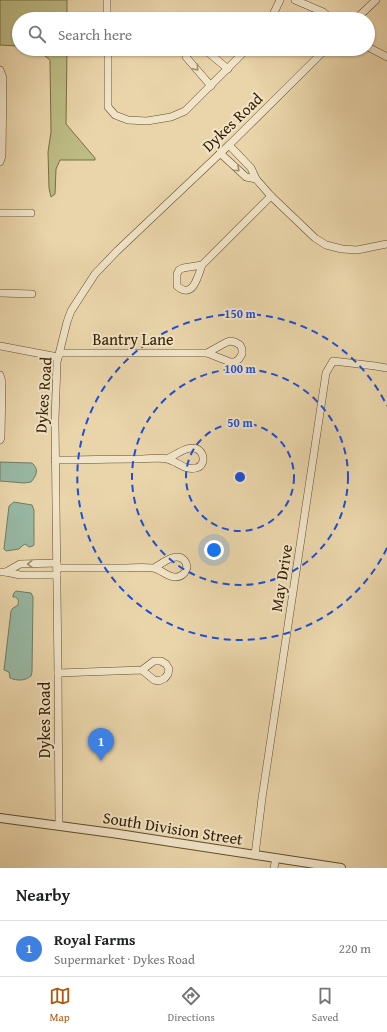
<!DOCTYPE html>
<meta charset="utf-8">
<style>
body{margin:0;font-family:"Gentium Book Plus",serif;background:#f6f6f6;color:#202124}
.you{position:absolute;left:214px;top:550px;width:14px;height:14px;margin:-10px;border:3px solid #fff;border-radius:50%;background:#1a73e8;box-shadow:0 0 0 6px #1a73e833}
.badge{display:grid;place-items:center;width:26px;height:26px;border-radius:50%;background:#b45309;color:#fff;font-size:13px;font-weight:700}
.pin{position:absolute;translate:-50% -33px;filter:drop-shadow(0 1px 2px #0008)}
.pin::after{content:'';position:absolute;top:21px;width:14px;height:12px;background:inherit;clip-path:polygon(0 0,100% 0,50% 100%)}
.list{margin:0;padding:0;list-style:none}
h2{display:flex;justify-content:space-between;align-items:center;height:52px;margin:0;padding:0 16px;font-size:17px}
h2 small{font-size:13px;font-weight:400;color:#757577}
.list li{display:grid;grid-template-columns:26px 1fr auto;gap:12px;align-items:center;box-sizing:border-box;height:56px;padding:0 16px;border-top:1px solid #e0e0e0}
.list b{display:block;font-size:15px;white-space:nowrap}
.list p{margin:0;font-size:13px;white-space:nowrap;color:#757577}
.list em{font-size:13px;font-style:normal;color:#757577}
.icon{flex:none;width:22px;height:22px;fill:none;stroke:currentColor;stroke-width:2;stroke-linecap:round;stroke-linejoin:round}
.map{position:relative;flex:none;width:387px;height:868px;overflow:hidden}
.search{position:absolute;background:#fff;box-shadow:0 1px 3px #0004;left:12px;right:12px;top:12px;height:44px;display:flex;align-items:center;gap:10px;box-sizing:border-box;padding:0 14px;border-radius:22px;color:#757577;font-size:15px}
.sheet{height:108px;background:#fff}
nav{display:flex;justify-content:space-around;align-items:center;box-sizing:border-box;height:56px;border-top:1px solid #e0e0e0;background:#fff;font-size:11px;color:#757577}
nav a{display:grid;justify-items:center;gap:2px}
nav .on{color:#b45309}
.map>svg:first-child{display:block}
.green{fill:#bdbb84;stroke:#796e42}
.water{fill:#98b9a5;stroke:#707c63}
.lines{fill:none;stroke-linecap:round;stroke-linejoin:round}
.minor-casing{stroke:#624d2a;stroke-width:8}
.tertiary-casing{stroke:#624d2a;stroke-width:10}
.minor{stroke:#f1e4c8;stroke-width:7}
.tertiary{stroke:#f1e4c8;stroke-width:8}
.oneway{stroke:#9c8c6e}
.ring{fill:none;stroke:#1d4ed8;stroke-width:2;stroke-dasharray:7 5}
.labels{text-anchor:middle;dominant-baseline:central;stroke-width:4;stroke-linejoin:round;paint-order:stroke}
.street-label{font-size:16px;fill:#352000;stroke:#f1e4c8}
.centre{fill:#1d4ed8;stroke:#f1e4c8;stroke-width:2}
.ring-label{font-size:12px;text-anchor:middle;font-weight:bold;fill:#1d4ed8;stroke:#f1e4c8;stroke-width:4;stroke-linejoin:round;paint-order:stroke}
</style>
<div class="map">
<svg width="387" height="868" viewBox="0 0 387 868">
<rect width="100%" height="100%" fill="#ead5aa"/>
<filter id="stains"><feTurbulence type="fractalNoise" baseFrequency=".005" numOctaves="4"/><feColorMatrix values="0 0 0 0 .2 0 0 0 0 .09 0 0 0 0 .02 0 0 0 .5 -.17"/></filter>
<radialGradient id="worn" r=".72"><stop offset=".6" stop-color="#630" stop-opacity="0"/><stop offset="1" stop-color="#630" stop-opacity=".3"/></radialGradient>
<g class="green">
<polygon points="0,0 67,0 67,19 19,19 19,46 0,45"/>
<polygon points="32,49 67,49 66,124 95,158 95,160 60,160 56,169 55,194 51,197 49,188 48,152 51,132 50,60 40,52"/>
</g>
<g class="water">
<path d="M0,462L32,463C39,469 37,475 31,482L24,483L0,481Z"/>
<polygon points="14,502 32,505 34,510 34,545 33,546 29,547 25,544 22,546 19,549 6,551 4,549 9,506"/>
<path d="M16,591L31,593L33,597L32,672L31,676C25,681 17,681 10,678L9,672L4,670L11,611L13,608L17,606C19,603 19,600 16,597H13V595L14,593Z"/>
</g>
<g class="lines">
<defs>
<g id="minor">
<polyline points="107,0 107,19"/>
<polyline points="295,0 323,12 331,19"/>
<polyline points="271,19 280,0"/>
<polyline points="356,19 376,0"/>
<polyline points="368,47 387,57"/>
<polyline points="108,49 108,107 115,115 128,120 147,121 171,117 185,111 247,49"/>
<polyline points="188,49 186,52 186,57 211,86"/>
<polyline points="204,49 228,69"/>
<polyline points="0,70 3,78 2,156 0,162"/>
<polyline points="229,145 251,168 256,179 271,196 315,238 326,245 342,249 357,250 387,244"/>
<polyline points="220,153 246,177 256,179"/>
<polyline points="0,213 31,213"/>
<path d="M202,265C198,276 193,300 177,286V274L179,270L183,268L202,265L271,196"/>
<polyline points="0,293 32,294"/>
<polyline points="0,346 58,357"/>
<polyline points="60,353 207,353 230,362 235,362 239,359 242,354 242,349 240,345 235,342 230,341 225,343 207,353"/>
<polyline points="0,375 2,382 1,438 0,440"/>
<path d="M55,460C82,460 110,459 137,459C144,459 161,457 167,459C177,461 185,471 196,468C202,467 205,460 202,454C195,440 177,454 167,459"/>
<path d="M57,568C79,568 100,568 122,568C132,568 143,567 153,568C161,569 167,577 175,577C183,577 189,570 186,563C179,549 163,563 154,568"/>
<polyline points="0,572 6,572 20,575 57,575"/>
<polyline points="6,572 20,564 57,563"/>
<polyline points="58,673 142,670 154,680 159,681 165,678 168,674 169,669 166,664 161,661 154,661 142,670"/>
<polyline points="59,826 58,673 55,420 57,362 67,322 71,311 95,274 117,251 229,145 326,49"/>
<polyline points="255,855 262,798 326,373 333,361 375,366 387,368"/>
<polyline points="274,868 276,858"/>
</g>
<polyline id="tertiary" points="0,818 112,833 341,868"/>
</defs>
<use href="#minor" class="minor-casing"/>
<use href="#tertiary" class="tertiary-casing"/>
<use href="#minor" class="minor"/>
<use href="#tertiary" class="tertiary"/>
</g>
<defs><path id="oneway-chevron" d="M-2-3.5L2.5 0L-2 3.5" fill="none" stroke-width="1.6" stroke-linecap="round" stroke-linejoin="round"/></defs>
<g class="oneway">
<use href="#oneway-chevron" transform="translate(196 68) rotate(50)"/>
<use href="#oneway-chevron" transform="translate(237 169) rotate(43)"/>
<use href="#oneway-chevron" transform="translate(30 564) rotate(178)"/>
</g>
<g class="ring">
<circle cx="240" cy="477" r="54"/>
<circle cx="240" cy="477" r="108"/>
<path d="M387 548A163 163 0 1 1 387 406"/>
</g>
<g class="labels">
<g class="street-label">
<text transform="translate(232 122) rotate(-44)">Dykes Road</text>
<text x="133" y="339">Bantry Lane</text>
<text transform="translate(43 395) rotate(-86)">Dykes Road</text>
<text transform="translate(281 578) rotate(-81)">May Drive</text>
<text transform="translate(44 720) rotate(-90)">Dykes Road</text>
<text transform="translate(173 828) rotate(9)">South Division Street</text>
</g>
</g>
<circle cx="240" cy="477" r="6" class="centre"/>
<g class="ring-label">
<text x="240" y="318">150 m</text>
<text x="240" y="373">100 m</text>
<text x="240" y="427">50 m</text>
</g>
<rect width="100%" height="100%" filter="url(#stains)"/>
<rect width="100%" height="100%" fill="url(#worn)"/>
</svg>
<div class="you"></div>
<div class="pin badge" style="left:101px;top:761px;background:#3f7fe0">1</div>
<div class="search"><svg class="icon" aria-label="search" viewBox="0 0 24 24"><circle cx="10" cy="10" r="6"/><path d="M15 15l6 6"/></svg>Search here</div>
</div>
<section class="sheet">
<h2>Nearby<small></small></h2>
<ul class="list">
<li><span class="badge" style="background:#3f7fe0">1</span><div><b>Royal Farms</b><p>Supermarket · Dykes Road</p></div><em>220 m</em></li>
</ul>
</section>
<nav>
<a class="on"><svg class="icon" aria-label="map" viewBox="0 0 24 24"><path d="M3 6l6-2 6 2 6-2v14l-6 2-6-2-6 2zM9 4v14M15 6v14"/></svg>Map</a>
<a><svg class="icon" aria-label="directions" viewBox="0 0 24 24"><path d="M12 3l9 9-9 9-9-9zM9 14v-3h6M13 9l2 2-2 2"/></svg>Directions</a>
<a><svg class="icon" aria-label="saved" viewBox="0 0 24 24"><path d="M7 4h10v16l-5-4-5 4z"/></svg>Saved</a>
</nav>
